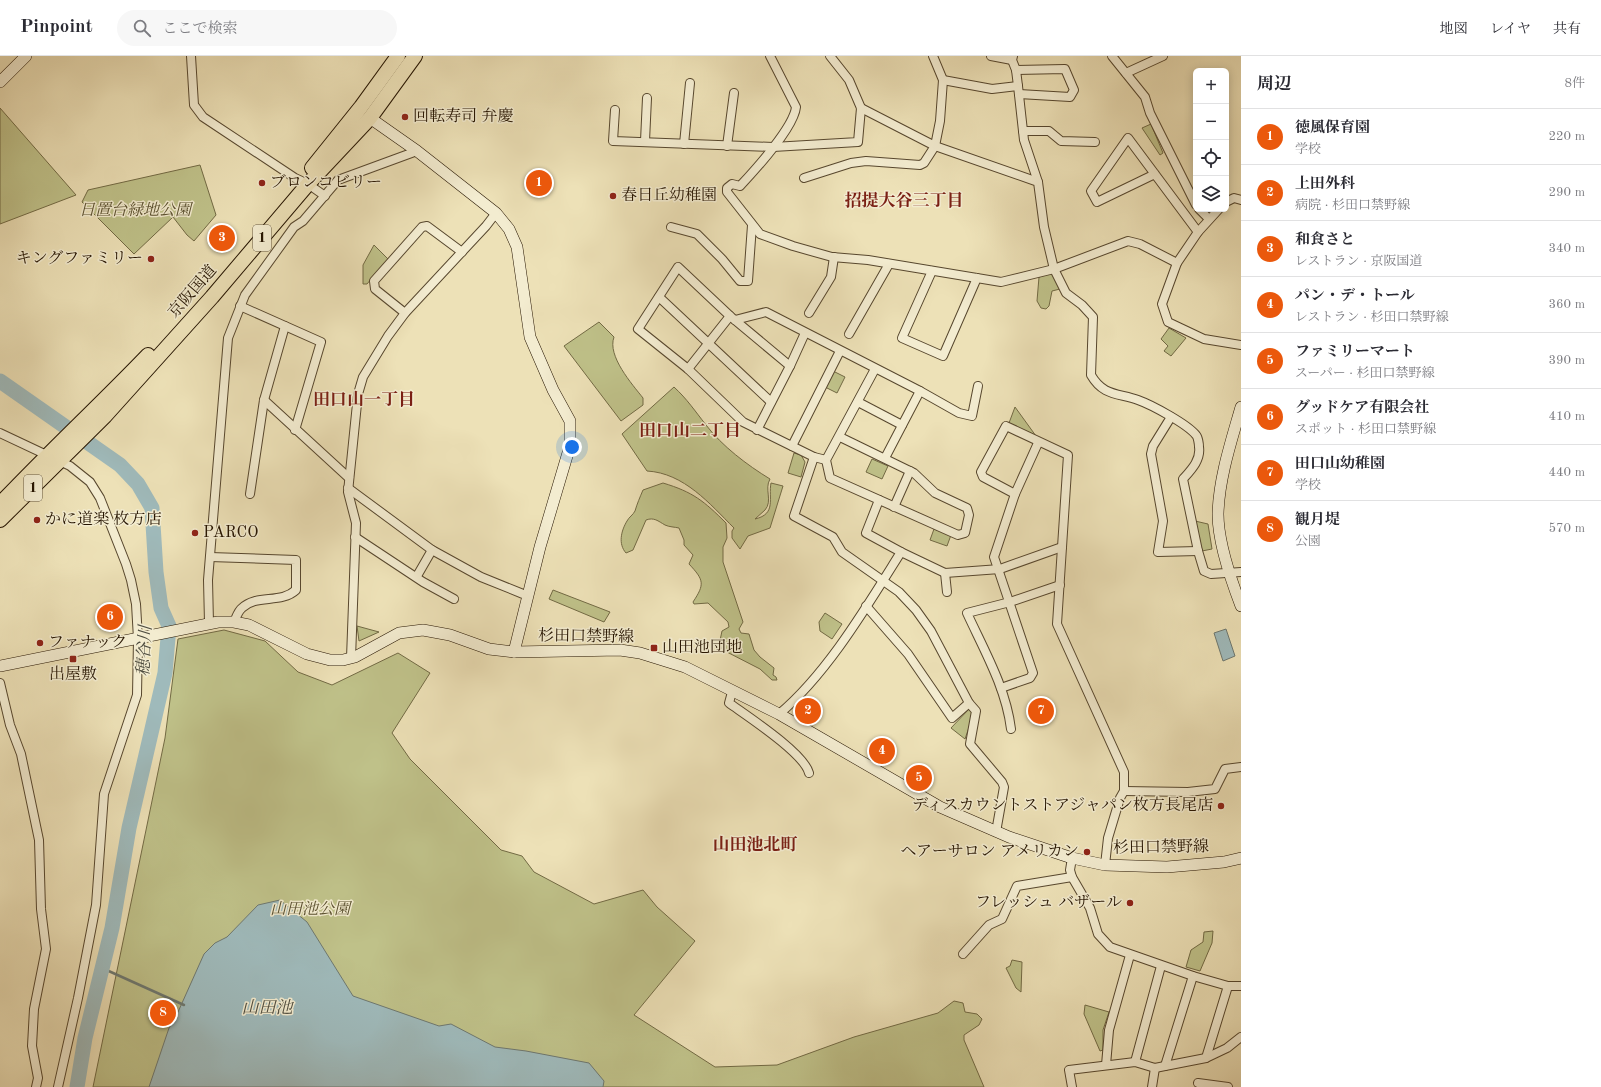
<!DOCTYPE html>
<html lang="ja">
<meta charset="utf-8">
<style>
body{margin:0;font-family:"Old Standard TT","Noto Serif JP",serif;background:#f7f7f7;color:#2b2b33}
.controls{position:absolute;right:12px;top:12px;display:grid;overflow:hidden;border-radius:6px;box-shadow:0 2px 10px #0003}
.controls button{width:36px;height:36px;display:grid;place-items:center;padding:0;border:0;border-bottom:1px solid #e1e1e2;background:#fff;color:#2b2b33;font:20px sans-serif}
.you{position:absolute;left:572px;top:391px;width:14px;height:14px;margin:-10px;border:3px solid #fff;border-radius:50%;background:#1a73e8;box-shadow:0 0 0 6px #1a73e833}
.badge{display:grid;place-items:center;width:26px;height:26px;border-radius:50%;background:#ea580c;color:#fff;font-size:13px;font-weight:700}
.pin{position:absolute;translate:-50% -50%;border:2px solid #fff;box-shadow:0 1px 4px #0006}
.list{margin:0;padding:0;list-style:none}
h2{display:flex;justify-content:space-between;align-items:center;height:52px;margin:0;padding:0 16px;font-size:17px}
h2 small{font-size:13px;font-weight:400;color:#7c7c81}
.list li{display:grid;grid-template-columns:26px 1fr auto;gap:12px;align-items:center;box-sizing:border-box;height:56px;padding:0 16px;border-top:1px solid #e1e1e2}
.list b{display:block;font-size:15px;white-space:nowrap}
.list p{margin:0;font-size:13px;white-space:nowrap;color:#7c7c81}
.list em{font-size:13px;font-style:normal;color:#7c7c81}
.icon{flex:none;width:22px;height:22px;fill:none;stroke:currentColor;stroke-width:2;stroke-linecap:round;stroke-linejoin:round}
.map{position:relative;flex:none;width:1241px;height:1031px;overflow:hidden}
header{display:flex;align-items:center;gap:24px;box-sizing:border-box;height:56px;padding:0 20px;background:#fff;border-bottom:1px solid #e1e1e2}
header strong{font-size:19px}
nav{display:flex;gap:22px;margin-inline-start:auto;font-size:14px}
.search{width:280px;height:36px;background:#f7f7f7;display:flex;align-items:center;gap:10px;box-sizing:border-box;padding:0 14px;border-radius:22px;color:#7c7c81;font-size:15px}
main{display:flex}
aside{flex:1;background:#fff}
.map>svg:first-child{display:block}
.green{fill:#bfc189;stroke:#726a44}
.water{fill:#9fbabb;stroke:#6e7870}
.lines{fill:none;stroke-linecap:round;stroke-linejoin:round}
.stream{stroke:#6e7870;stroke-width:2.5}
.river{stroke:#9fbabb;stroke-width:15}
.street-casing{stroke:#57472e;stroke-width:10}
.secondary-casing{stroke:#251400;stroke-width:12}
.highway-casing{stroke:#251400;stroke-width:16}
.street{stroke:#f3ecd0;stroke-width:8}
.secondary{stroke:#f3ecd0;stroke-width:11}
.highway{stroke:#ede1b7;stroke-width:14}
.poi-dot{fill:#8f2418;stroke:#f3ecd0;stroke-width:1.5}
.labels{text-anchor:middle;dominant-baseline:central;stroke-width:3;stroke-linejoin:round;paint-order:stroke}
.shield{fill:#f3ecd0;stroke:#63553e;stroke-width:1}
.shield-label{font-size:15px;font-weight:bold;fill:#251400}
.poi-label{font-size:16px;fill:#251400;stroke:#f3ecd0;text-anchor:start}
.park-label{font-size:16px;font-style:italic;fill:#5b5130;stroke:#f3ecd0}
.street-label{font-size:16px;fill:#251400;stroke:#f3ecd0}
.neighbourhood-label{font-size:17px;font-weight:bold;fill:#7a1f14;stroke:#f3ecd0}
.water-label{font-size:17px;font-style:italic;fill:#504e41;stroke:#f3ecd0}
</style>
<header>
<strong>Pinpoint</strong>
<div class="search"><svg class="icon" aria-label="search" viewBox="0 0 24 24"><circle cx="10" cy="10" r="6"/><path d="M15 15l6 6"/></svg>ここで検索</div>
<nav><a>地図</a><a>レイヤ</a><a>共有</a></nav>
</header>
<main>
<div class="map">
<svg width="1241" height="1031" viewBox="0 0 1241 1031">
<rect width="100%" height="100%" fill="#ede1b7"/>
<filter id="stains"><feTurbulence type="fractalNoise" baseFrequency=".005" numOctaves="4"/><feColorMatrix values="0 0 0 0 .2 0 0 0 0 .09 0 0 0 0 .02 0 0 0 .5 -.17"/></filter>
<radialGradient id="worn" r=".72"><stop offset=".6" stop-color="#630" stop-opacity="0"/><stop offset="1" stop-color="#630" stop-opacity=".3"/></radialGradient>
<g class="green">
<polygon points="0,52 76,139 0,168"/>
<polygon points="1151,68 1163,97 1160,99 1142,72"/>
<polygon points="200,109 216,159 194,185 187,179 173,161 134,198 82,146 88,134"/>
<polygon points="374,189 388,203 367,228 363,228 363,209"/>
<polygon points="1052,217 1060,233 1052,235 1049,250 1046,253 1041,252 1037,245 1039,221"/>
<path d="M599,266L614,281C607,300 632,328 643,342V349L621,365L564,290Z"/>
<polygon points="1169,272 1186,282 1171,300 1164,295 1168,290 1161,283"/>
<polygon points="833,315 845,321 837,337 825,331"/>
<path d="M674,331C687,343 695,355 706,369C722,390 747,409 770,423C764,433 773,445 765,454C762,457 758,460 755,463C777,458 768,442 771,427L783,430L770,472L748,480L740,493L732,482V475L734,472C710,448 684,417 647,415L622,378Z"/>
<polygon points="1015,351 1036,380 1009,367"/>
<polygon points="794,397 801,399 805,406 801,421 788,417"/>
<polygon points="872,403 888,410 882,423 866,416"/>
<path d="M663,427C693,436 704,445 726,467L727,482L723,491V506L743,566L739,573L741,577L749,578L754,594L760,601L774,612L773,619L776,621L777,624H772L760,613L723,594L719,589L722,575L729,571L728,566L708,547L694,548L693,546C705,528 704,524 689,508L693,499L684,489V484L679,472C675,471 669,471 665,469C658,465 654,461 646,464L633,494L626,497C618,488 621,475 627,465C629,461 633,459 635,455C637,448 640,441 643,434Z"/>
<polygon points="1195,465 1208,468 1212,493 1202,495"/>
<polygon points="934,473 951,479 947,490 930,484"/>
<polygon points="553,534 610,556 604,566 549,543"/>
<polygon points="825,557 842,568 832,583 820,575 819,566"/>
<polygon points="357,570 379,576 359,585"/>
<polygon points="224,574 265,585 298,616 332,629 398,597 430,617 392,677 410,703 501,794 522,800 534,816 594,848 643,834 657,851 695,885 634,959 715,1011 777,1009 854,981 938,957 954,945 963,947 965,956 977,958 982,963 979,969 964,979 964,984 984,1031 93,1031 165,682 178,583"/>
<polygon points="969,653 974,657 965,683 951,672"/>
<polygon points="1213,875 1212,887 1200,915 1186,911 1191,894 1203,886 1204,876"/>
<polygon points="1012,904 1022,906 1021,936 1016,932 1006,912 1010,910"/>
<polygon points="1085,949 1109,956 1103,974 1103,994 1100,995 1084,958"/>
</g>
<g class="water">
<polygon points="1226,573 1235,600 1223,605 1214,577"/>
<polygon points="280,844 307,866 353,940 439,970 451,968 495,991 526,995 589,1007 604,1025 603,1031 149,1031 169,972 178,956 204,898 215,887 227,881 258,849"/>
</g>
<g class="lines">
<polyline class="stream" points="102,912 184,949"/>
<polyline class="river" points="0,325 120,409 138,428 152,452 156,516 161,552 169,570 165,617 129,772 112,872 85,982 77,1031"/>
<defs>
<g id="street">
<polyline points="191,0 194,49 203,61 295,122 308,128 325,140"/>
<path d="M770,0L796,51C794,71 755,114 740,130L732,128L727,132V136L760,178L793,190L832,201L868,204L1001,226L1054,213L1128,185L1140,188L1177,207"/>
<polyline points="991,0 1012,4"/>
<polyline points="1013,0 1012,4 1016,14 1018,30 1024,84 1038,126"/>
<polyline points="1112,0 1145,41 1150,57 1196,149"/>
<polyline points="1016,14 1065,13 1074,34 1070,41 1019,38"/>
<polyline points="1126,17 1163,0"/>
<polyline points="943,24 992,33 1018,30"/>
<path d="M861,52L935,90L1038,126L1044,171L1054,213L1066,237L1082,249L1093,261L1091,319C1103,340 1118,337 1138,344C1152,349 1187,368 1196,379C1198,381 1199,388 1199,391C1201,404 1191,414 1183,423L1198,495L1204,515L1211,518L1241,516"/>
<polyline points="615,54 613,85 773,91 858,86 861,52 849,24 830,0"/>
<polyline points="1023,75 1049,75 1061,85 1095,86"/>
<polyline points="645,85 647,42"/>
<polyline points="684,88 690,27"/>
<polyline points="727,90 734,37"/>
<polyline points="1155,118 1097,146 1091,135 1128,82 1198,176"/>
<polyline points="804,122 851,107 866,105 920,109 924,107 935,90 940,65 943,24 933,0"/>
<polyline points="1226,146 1234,142 1241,144"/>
<polyline points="1199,153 1209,163"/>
<polyline points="1219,153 1198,176 1177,207 1162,248 1168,266 1204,283 1241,289"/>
<polyline points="671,171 697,178 722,203 740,225 748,225 752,169"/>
<polyline points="932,215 902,282 943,300 977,222"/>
<polyline points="659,241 771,346"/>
<polyline points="240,250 321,286 295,374"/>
<polyline points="405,257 375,233 374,225 422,171 427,170 462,196"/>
<polyline points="809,257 831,221 834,201"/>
<polyline points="735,264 766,256 920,335 885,402"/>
<polyline points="849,278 889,208"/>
<polyline points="790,310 730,260 678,211 638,273 688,313 743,366 814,401 826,404"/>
<polyline points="688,313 730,260"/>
<polyline points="920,335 959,357 972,360 978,330"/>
<polyline points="264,344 349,422"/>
<polyline points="858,346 902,369"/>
<polyline points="1171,361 1153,390 1151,398 1163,465 1158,496 1198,495"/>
<polyline points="757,374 790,310 805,277"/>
<polyline points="0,377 70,410 90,426 100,442 126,508 131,524 136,548 138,583 137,639 104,738 96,849 78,942 58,1031"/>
<polyline points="840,381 914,417 935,437 967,452 969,459 965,477 958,479 830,422 826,404 875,313"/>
<polyline points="792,390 840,295"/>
<polyline points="814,401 794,460 833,481 842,496 899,536 916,554 931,575 969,647 952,662 908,598 866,550"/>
<polyline points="348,432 432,494 481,521 528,540"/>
<polyline points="250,438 264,344 285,270"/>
<polyline points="1015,438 983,421 981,416 1006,370 1068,399 1057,568 1124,716 1124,735 1120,742 1108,782 1105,809"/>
<polyline points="879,444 866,477 901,496 945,517 1000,513 1062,491"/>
<polyline points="894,451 910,415"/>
<polyline points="355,481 423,526 454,543"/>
<path d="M210,501L296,504V534C281,548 256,538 242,552C238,555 236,562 234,566"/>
<polyline points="945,517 947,536"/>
<polyline points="417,520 432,494"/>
<polyline points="209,567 208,524 228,282 245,239 294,171 303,165 338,124 417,95"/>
<polyline points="351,602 356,467 348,436 358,338 363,321 388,280 405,257 486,170 496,157"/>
<polyline points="0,627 10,669 21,698 39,784 41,853 46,893 34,953 32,990 38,1022 36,1031"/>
<polyline points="1001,632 1030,622 1033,617 994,501 1015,438 1038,387"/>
<path d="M732,636L729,647C747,660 804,697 809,717"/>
<polyline points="969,647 976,655 970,688 1002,726 1004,731 996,776"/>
<path d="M779,658C827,618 867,550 901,496"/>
<path d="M1011,673C1006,632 984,594 967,557L1010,546L1060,529"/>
<polyline points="1124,735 1188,736 1215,733 1225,713 1241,711"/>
<polyline points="1072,802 1070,814 1072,821 1090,852 1098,878 1110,891 1193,920 1228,930 1241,930"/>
<polyline points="963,898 989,869 1002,863 1017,830 1072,821"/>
<polyline points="1206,1002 1228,930"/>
<polyline points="1135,1006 1161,910"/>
<polyline points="1106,1009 1109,974 1130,899"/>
<polyline points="1165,1010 1193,920"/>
<polyline points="1198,1027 1228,1031"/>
<polyline points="1072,1031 1069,1014 1135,1006 1155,1012 1165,1010 1206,1002 1227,992 1241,981"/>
<polyline points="1152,1031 1155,1012"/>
</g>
<g id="secondary">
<polyline points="0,26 26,0"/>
<polyline points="370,62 417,95 496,157 509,173 517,191 530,281 553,334 570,365 570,390 540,491 514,596"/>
<path d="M1241,351C1231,386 1219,422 1218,458C1218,487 1231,524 1241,550"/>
<polyline points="0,610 218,566 234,566 249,569 307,598 330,604 343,604 355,601 399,577 423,574 450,579 489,593 514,596 620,594 640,597 685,611 779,658 940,751 1009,781 1072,802 1105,809 1167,811 1224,806 1241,802"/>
</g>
<g id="highway">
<polyline points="312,112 361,51 398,0"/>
<path d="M0,448C48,397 99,350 148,299"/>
<polyline points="0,464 105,360 212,241 308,128 370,62 415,0"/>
</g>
</defs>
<use href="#street" class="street-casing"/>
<use href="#secondary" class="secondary-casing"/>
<use href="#highway" class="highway-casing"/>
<use href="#street" class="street"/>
<use href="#secondary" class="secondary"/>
<use href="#highway" class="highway"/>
</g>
<g class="poi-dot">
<circle cx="405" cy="61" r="4"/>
<circle cx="262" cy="127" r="4"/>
<circle cx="613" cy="140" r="4"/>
<circle cx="151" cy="203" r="4"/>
<circle cx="37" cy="464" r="4"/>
<circle cx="195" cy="477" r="4"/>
<circle cx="40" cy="587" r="4"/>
<rect x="650" y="588" width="8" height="8" rx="2"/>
<rect x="69" y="599" width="8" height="8" rx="2"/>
<circle cx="1221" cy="750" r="4"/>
<circle cx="1087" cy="796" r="4"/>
<circle cx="1130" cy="847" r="4"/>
</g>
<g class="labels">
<g class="shield">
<rect x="253" y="169" width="18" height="26" rx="3"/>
<rect x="24" y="419" width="18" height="26" rx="3"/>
</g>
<g class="shield-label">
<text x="262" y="182">1</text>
<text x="33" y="432">1</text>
</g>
<g class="poi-label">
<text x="413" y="61">回転寿司 弁慶</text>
<text x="270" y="127">ブロンコビリー</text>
<text x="621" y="140">春日丘幼稚園</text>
<text x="143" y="203" text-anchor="end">キングファミリー</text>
<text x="45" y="464">かに道楽 枚方店</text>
<text x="203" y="477">PARCO</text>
<text x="48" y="587">ファナック</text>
<text x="662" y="592">山田池団地</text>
<text x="73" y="619" text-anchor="middle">出屋敷</text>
<text x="1213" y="750" text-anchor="end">ディスカウントストアジャパン枚方長尾店</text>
<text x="1079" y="796" text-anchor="end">ヘアーサロン アメリカン</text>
<text x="1122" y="847" text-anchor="end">フレッシュ バザール</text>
</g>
<g class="park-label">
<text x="135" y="155">日置台緑地公園</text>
<text x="310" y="854">山田池公園</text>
</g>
<g class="street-label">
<text transform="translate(193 236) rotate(-49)">京阪国道</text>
<text transform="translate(586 581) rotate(1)">杉田口禁野線</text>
<text transform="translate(1161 792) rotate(-1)">杉田口禁野線</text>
</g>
<g class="neighbourhood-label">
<text x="904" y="145">招提大谷三丁目</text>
<text x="364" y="344">田口山一丁目</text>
<text x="690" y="375">田口山二丁目</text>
<text x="755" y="789">山田池北町</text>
</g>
<g class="water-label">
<text transform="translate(145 595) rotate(-87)">穂谷川</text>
<text x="267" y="952">山田池</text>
</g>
</g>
<rect width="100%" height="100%" filter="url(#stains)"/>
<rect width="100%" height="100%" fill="url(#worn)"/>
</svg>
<div class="controls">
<button>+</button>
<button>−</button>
<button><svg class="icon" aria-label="locate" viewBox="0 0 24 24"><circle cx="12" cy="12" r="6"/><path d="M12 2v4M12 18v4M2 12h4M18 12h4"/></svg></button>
<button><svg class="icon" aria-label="layers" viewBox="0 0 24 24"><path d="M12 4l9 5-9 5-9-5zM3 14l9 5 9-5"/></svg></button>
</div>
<div class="you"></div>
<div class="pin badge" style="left:539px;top:127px">1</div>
<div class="pin badge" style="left:808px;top:655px">2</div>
<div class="pin badge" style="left:222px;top:182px">3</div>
<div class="pin badge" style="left:882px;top:695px">4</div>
<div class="pin badge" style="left:919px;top:722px">5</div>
<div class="pin badge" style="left:110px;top:561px">6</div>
<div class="pin badge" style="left:1041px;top:655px">7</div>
<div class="pin badge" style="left:163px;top:957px">8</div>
</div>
<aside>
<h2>周辺<small>8件</small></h2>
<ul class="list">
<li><span class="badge">1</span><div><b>徳風保育園</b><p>学校</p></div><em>220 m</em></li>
<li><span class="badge">2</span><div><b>上田外科</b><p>病院 · 杉田口禁野線</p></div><em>290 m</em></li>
<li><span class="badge">3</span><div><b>和食さと</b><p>レストラン · 京阪国道</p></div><em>340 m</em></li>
<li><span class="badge">4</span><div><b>パン・デ・トール</b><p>レストラン · 杉田口禁野線</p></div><em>360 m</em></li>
<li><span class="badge">5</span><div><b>ファミリーマート</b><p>スーパー · 杉田口禁野線</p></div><em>390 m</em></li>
<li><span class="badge">6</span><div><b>グッドケア有限会社</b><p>スポット · 杉田口禁野線</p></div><em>410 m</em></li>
<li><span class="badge">7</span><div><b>田口山幼稚園</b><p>学校</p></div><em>440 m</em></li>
<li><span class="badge">8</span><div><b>観月堤</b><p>公園</p></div><em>570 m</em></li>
</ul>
</aside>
</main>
